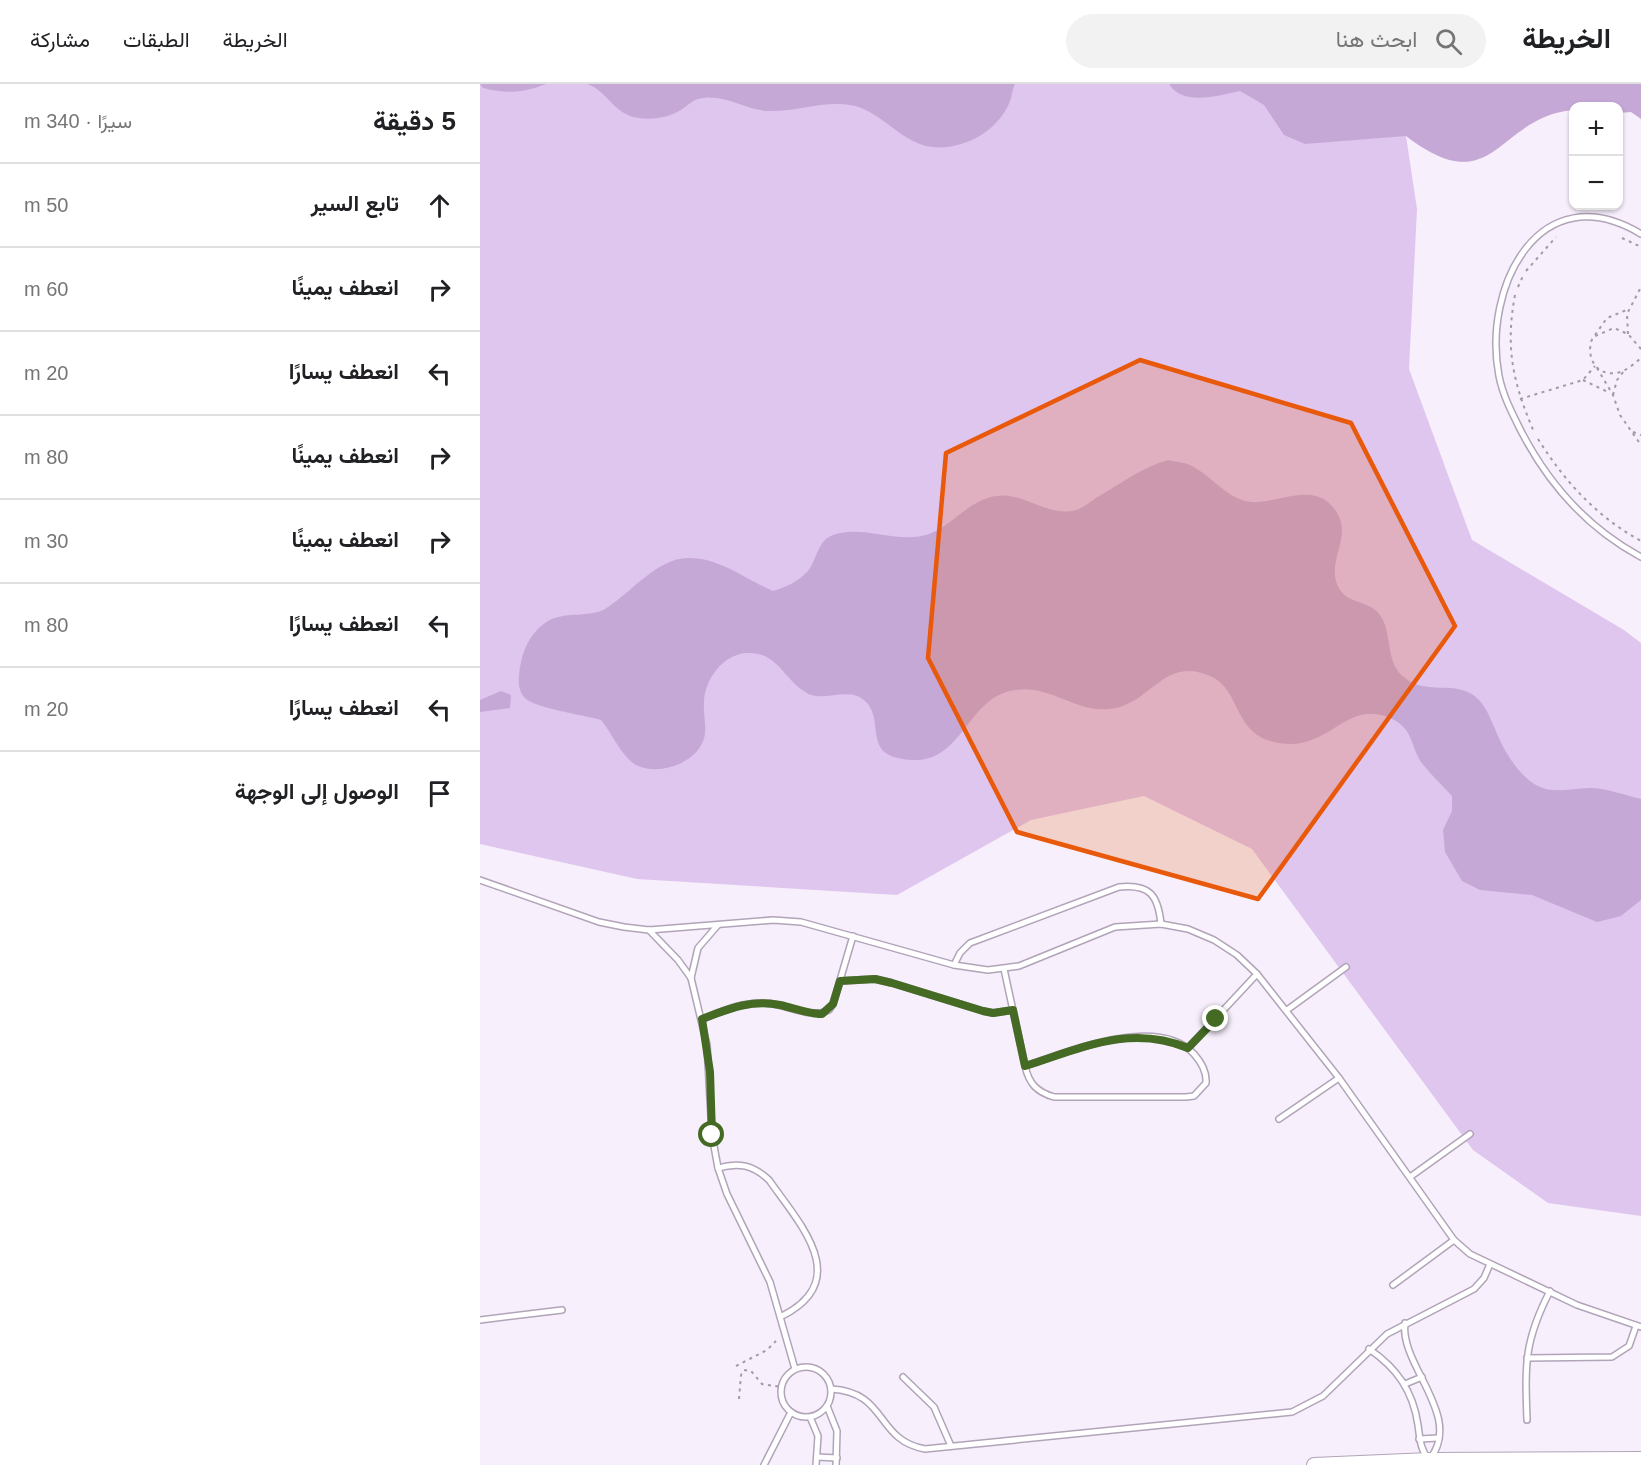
<!DOCTYPE html>
<html lang="ar">
<meta charset="utf-8">
<style>
body{margin:0;font-family:Helvetica,Vazirmatn,sans-serif;background:#f2f2f2;color:#202124;direction:rtl}
.controls{position:absolute;right:18px;top:18px;display:grid;overflow:hidden;border-radius:12px;box-shadow:0 2px 4px #0004}
.controls button{width:54px;height:54px;display:grid;place-items:center;padding:0;border:0;border-bottom:2px solid #e0e0e0;background:#fff;color:#202124;font:30px sans-serif}
.stop{position:absolute;width:18px;height:18px;margin:-14px;border:4px solid #446a24;border-radius:50%;background:#fff}
.stop.end{background:#446a24;border-color:#fff;box-shadow:0 2px 6px #0008}
.list{margin:0;padding:0;list-style:none}
h2{display:flex;justify-content:space-between;align-items:center;height:78px;margin:0;padding:0 24px;font-size:26px}
h2 small{font-size:20px;font-weight:400;color:#757577}
.list li{display:grid;grid-template-columns:39px 1fr auto;gap:18px;align-items:center;box-sizing:border-box;height:84px;padding:0 24px;border-top:2px solid #e0e0e0}
.list b{display:block;font-size:22px;white-space:nowrap}
.list em{font-size:20px;font-style:normal;color:#757577}
.icon{flex:none;width:33px;height:33px;fill:none;stroke:currentColor;stroke-width:2;stroke-linecap:round;stroke-linejoin:round}
.map{position:relative;flex:none;width:1161px;height:1381px;overflow:hidden;direction:ltr}
header{display:flex;align-items:center;gap:36px;box-sizing:border-box;height:84px;padding:0 30px;background:#fff;border-bottom:2px solid #e0e0e0}
header strong{font-size:28px}
nav{display:flex;gap:33px;margin-inline-start:auto;font-size:21px}
.search{width:420px;height:54px;background:#f2f2f2;display:flex;align-items:center;gap:15px;box-sizing:border-box;padding:0 21px;border-radius:33px;color:#757577;font-size:22px}
main{display:flex}
aside{flex:1;background:#fff}
.map>svg:first-child{display:block}
.green{fill:#dfc6ee}
.water{fill:#c6a8d7}
.lines{fill:none;stroke-linecap:round;stroke-linejoin:round}
.service-casing{stroke:#b1a4b9;stroke-width:8}
.tertiary-casing{stroke:#b1a4b9;stroke-width:16}
.path{stroke:#a19ba6;stroke-width:2;stroke-dasharray:3 4.5;stroke-linecap:butt}
.service{stroke:#fff;stroke-width:5}
.tertiary{stroke:#fff;stroke-width:14}
.route{stroke:#446a24;stroke-width:8}
.marked{fill:#e8590c;fill-opacity:0.2;stroke:#e8590c;stroke-width:4.5;stroke-linejoin:round}
</style>
<header>
<strong>الخريطة</strong>
<div class="search"><svg class="icon" aria-label="search" viewBox="0 0 24 24"><circle cx="10" cy="10" r="6"/><path d="M15 15l6 6"/></svg>ابحث هنا</div>
<nav><a>الخريطة</a><a>الطبقات</a><a>مشاركة</a></nav>
</header>
<main>
<div class="map">
<svg width="1161" height="1381" viewBox="0 0 1161 1381">
<rect width="100%" height="100%" fill="#f7effc"/>
<polygon class="green" points="0,0 858,0 926,52 937,125 929,285 992,456 1144,546 1161,559 1161,1132 1068,1119 993,1066 772,765 664,712 551,736 417,811 157,795 0,760"/>
<g class="water">
<path d="M0,0H66C43,9 27,10 3,4Z"/>
<path d="M107,0H535C532,6 532,12 530,17C523,36 504,53 484,59C423,80 410,21 361,20C337,19 312,28 288,27C265,26 242,8 218,15C211,17 205,24 199,27C186,35 164,37 150,32C132,25 125,6 107,0Z"/>
<path d="M689,0H1161V35L1151,28L1139,29L1138,22H1094L1093,26C1016,33 1015,120 926,52L825,60L804,51L784,21L760,7C740,11 703,23 689,0Z"/>
<path d="M688,376C695,378 704,378 710,381C731,391 749,417 772,418C796,420 830,399 851,421C879,450 842,477 860,506C871,522 893,515 903,536C912,555 906,580 925,594C947,612 976,595 997,614C1006,622 1010,634 1015,645C1023,665 1038,692 1058,702C1075,711 1095,703 1112,704C1128,705 1145,711 1161,715V816L1141,832L1117,838L1052,811L1000,806L982,797L965,768L963,746L972,727V712C963,702 953,693 945,683C929,665 936,645 910,634C864,614 849,671 794,658C753,649 761,605 730,592C683,571 670,622 629,625C594,629 568,598 530,607C487,617 481,679 432,676C379,673 407,638 385,617C369,601 341,620 325,608C303,594 297,567 266,569C243,571 226,594 224,616C223,627 226,639 225,650C221,678 180,693 156,681C141,672 132,649 121,636C105,631 52,624 44,613C36,604 39,589 41,578C44,562 54,545 68,537C85,527 109,534 125,525C150,510 178,473 209,474C240,474 265,495 293,507C306,503 318,498 328,487C337,476 337,457 353,451C383,440 418,461 449,450C473,441 489,416 516,412C543,407 568,434 596,426C603,424 610,418 616,414C640,400 661,384 688,376Z"/>
<polygon points="21,607 31,611 30,624 0,628 0,616"/>
</g>
<g class="lines">
<defs>
<g id="service">
<path d="M1161,150C1059,89 1002,204 1019,292C1023,312 1032,329 1041,347C1069,401 1107,444 1161,473"/>
<polyline points="0,796 119,838 144,843 169,846 293,836 321,838 474,881 508,886 539,882 635,843 681,840 708,845 734,856 757,871 777,890 859,994 974,1156 990,1170 1097,1221 1161,1243"/>
<polyline points="169,846 198,876 211,894 227,961 232,1051 238,1084 247,1110 290,1198 315,1285"/>
<path d="M474,881L480,869L490,859L639,803C670,800 678,811 681,840"/>
<path d="M524,885L545,982C549,1000 557,1008 574,1013H706L714,1012L726,999C727,988 722,979 714,970C677,930 588,968 545,982"/>
<polyline points="211,894 218,864 238,841"/>
<polyline points="360,897 395,895 412,899 503,927 513,929 533,926"/>
<polyline points="807,926 866,883"/>
<path d="M222,935C243,927 262,918 285,919C305,919 330,936 349,926L353,920L373,852"/>
<polyline points="708,964 777,890"/>
<polyline points="799,1035 859,994"/>
<path d="M238,1084C259,1078 273,1081 289,1096C319,1139 374,1196 302,1232"/>
<polyline points="930,1093 990,1050"/>
<polyline points="913,1201 974,1156"/>
<polyline points="0,1236 82,1226"/>
<path d="M889,1265C917,1284 933,1307 938,1341C940,1355 940,1365 949,1376C985,1333 919,1281 925,1239"/>
<polyline points="1047,1274 1132,1273 1149,1262 1156,1242"/>
<circle cx="326" cy="1308" r="25"/>
<polyline points="423,1293 454,1323 471,1362"/>
<polyline points="925,1300 942,1293"/>
<path d="M351,1305C408,1308 395,1356 445,1365L812,1328L843,1312L907,1250L994,1205L1004,1194L1010,1180"/>
<polyline points="347,1322 357,1347 356,1381"/>
<polyline points="330,1333 338,1352 336,1381"/>
<path d="M1047,1336C1045,1281 1044,1257 1070,1207"/>
<polyline points="939,1355 958,1354"/>
<polyline points="337,1373 357,1374"/>
<polyline points="284,1381 311,1328"/>
</g>
<polyline id="tertiary" points="834,1381 949,1376 1161,1375"/>
</defs>
<use href="#service" class="service-casing"/>
<use href="#tertiary" class="tertiary-casing"/>
<g class="path">
<polyline points="1142,154 1161,163"/>
<polyline points="1046,187 1076,153"/>
<polyline points="1038,203 1043,192"/>
<path d="M1035,211C1025,264 1033,299 1054,348"/>
<polyline points="1148,250 1147,230 1161,203"/>
<polyline points="1115,251 1127,234 1149,225"/>
<path d="M1161,265L1148,250L1134,244L1113,253C1105,270 1114,292 1136,289C1145,288 1154,280 1161,274"/>
<polyline points="1117,284 1133,311 1140,331 1161,361"/>
<polyline points="1103,296 1130,309"/>
<polyline points="1133,311 1137,296 1144,287"/>
<polyline points="1040,315 1103,296 1115,282"/>
<polyline points="1153,348 1161,351"/>
<path d="M1058,355C1085,398 1117,433 1161,457"/>
<polyline points="256,1282 287,1266 296,1257"/>
<polyline points="259,1315 261,1291 264,1286 271,1287 282,1300 301,1303"/>
</g>
<use href="#service" class="service"/>
<use href="#tertiary" class="tertiary"/>
</g>
<g class="lines">
<path class="route" d="M232,1051L230,988L222,935C248,925 271,915 300,921C314,924 328,930 342,930L353,920L360,897L395,895L412,899L503,927L513,929L533,926L545,982C602,964 650,940 708,964L736,935"/>
</g>
<path class="marked" d="M660,276L871,339L975,542L778,815L537,748L448,574L466,369Z"/>
</svg>
<div class="controls">
<button>+</button>
<button>−</button>
</div>
<div class="stop" style="left:232px;top:1051px"></div>
<div class="stop end" style="left:736px;top:935px"></div>
</div>
<aside>
<h2>5 دقيقة<small>سيرًا · 340 m</small></h2>
<ul class="list">
<li><svg class="icon" aria-label="ahead" viewBox="0 0 24 24"><path d="M12 20V5M6 11l6-6 6 6"/></svg><div><b>تابع السير</b></div><em>50 m</em></li>
<li><svg class="icon" aria-label="right" viewBox="0 0 24 24"><path d="M7 20v-9h11M14 6l5 5-5 5"/></svg><div><b>انعطف يمينًا</b></div><em>60 m</em></li>
<li><svg class="icon" aria-label="left" viewBox="0 0 24 24"><path d="M17 20v-9H6M10 6l-5 5 5 5"/></svg><div><b>انعطف يسارًا</b></div><em>20 m</em></li>
<li><svg class="icon" aria-label="right" viewBox="0 0 24 24"><path d="M7 20v-9h11M14 6l5 5-5 5"/></svg><div><b>انعطف يمينًا</b></div><em>80 m</em></li>
<li><svg class="icon" aria-label="right" viewBox="0 0 24 24"><path d="M7 20v-9h11M14 6l5 5-5 5"/></svg><div><b>انعطف يمينًا</b></div><em>30 m</em></li>
<li><svg class="icon" aria-label="left" viewBox="0 0 24 24"><path d="M17 20v-9H6M10 6l-5 5 5 5"/></svg><div><b>انعطف يسارًا</b></div><em>80 m</em></li>
<li><svg class="icon" aria-label="left" viewBox="0 0 24 24"><path d="M17 20v-9H6M10 6l-5 5 5 5"/></svg><div><b>انعطف يسارًا</b></div><em>20 m</em></li>
<li><svg class="icon" aria-label="arrive" viewBox="0 0 24 24"><path d="M6 21V4h12l-3 4 3 4H6"/></svg><div><b>الوصول إلى الوجهة</b></div></li>
</ul>
</aside>
</main>
